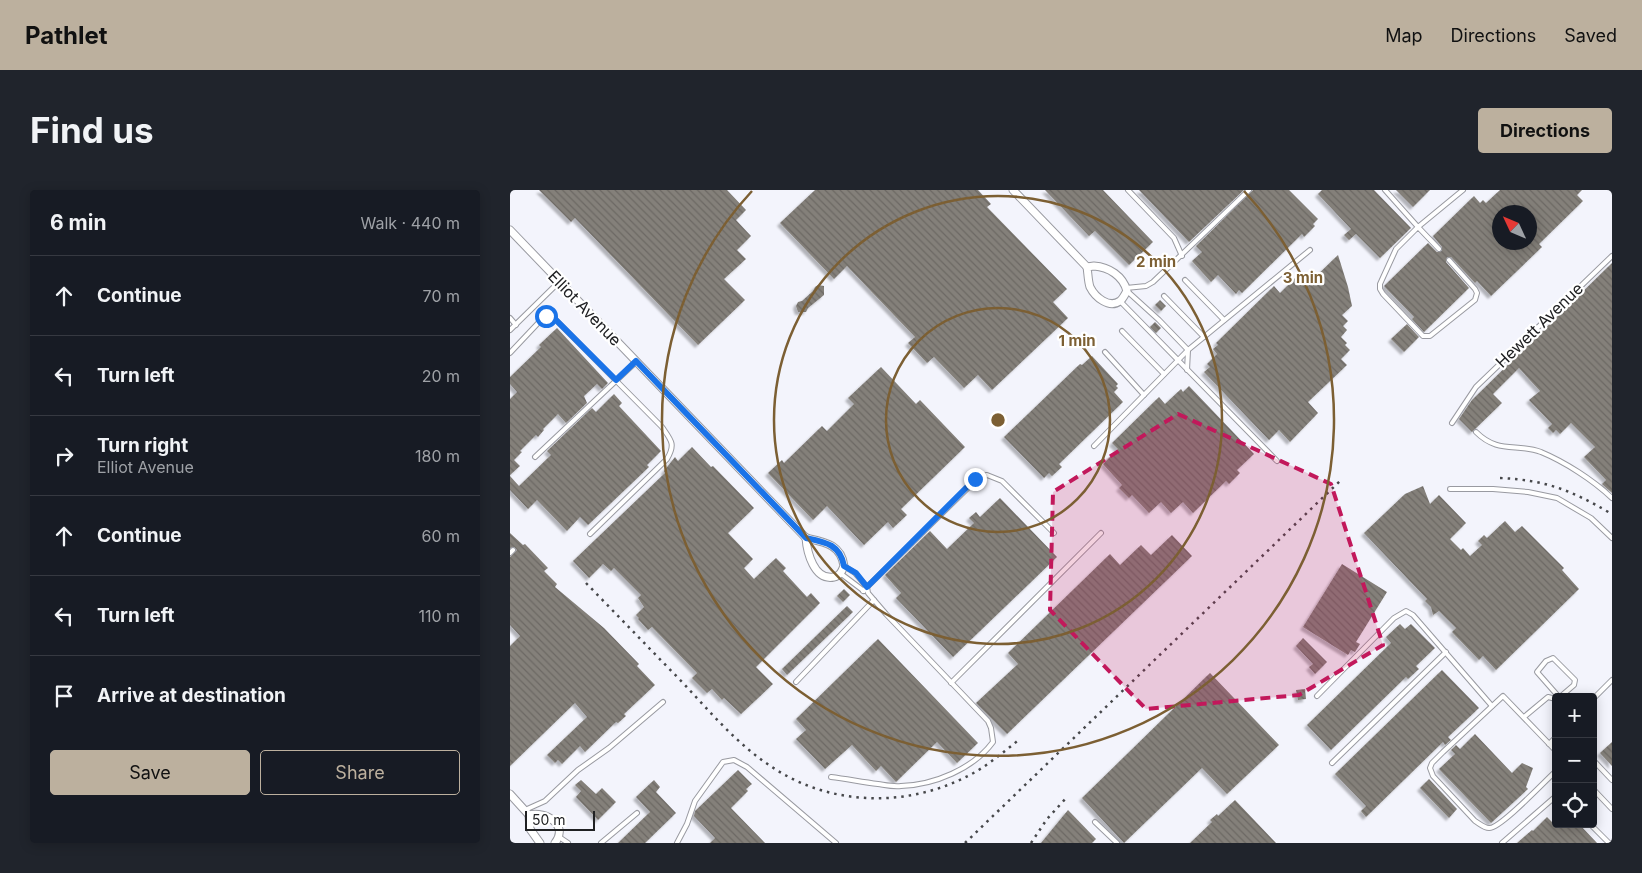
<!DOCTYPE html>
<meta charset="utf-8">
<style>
body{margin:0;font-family:Inter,sans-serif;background:#20242c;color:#f1f3f6}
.controls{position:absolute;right:15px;bottom:15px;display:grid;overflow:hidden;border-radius:5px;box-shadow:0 2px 12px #0003}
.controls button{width:45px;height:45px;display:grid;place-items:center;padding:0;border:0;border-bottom:1px solid #363941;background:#171b24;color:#f1f3f6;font:25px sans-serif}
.compass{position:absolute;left:982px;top:15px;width:45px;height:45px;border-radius:50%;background:#171b24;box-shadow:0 2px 12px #0003;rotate:314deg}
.scale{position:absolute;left:15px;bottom:12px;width:70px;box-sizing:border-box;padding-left:5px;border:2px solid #202123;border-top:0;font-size:14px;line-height:18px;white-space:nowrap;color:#202123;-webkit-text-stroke:4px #fff;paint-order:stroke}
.stop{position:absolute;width:15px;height:15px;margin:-11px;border:4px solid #1a73e8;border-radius:50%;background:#fff}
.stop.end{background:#1a73e8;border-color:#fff;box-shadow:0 1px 5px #0008}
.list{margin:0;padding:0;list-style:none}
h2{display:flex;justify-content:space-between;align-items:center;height:65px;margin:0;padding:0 20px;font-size:21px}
h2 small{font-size:16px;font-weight:400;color:#9ea1a6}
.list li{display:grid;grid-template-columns:32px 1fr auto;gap:15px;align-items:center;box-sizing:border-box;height:80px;padding:0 20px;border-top:1px solid #363941}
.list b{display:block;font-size:19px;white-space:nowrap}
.list p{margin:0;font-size:16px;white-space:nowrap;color:#9ea1a6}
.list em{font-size:16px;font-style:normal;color:#9ea1a6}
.actions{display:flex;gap:10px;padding:15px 20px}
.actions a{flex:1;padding:11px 0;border:1px solid #bcb09e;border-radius:5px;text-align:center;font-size:18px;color:#bcb09e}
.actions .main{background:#bcb09e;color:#111}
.icon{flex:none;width:28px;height:28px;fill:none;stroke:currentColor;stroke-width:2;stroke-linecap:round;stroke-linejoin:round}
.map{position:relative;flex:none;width:1102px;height:653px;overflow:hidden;border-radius:5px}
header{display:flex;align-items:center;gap:30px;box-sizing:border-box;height:70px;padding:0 25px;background:#bcb09e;color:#111}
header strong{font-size:24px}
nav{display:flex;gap:28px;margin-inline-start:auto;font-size:18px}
.intro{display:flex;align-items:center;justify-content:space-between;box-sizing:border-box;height:120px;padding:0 30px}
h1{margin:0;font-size:35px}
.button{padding:12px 22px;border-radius:5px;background:#bcb09e;color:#111;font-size:18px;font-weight:700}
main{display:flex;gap:30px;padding:0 30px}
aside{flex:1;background:#171b24;border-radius:5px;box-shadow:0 2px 12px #0003}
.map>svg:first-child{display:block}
.building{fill:url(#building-back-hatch);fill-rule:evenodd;filter:url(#shadow)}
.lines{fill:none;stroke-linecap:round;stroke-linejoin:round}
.service-casing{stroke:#999aa1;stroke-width:6}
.minor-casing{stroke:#999aa1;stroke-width:9}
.service{stroke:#fff;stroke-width:4}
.minor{stroke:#fff;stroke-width:7}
.rail{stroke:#46474a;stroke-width:2.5;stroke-dasharray:2.5 5;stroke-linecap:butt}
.route{stroke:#1a73e8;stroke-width:6}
.marked{fill:#c2185b;fill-opacity:0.2;stroke:#c2185b;stroke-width:4;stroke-dasharray:10 6;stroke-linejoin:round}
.ring{fill:none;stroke:#7c5f33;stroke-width:2.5}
.labels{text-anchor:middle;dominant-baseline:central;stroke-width:4.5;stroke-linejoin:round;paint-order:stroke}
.street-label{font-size:16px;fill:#202123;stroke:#fff}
.centre{fill:#7c5f33;stroke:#fff;stroke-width:2.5}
.ring-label{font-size:15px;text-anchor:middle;font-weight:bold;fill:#7c5f33;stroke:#fff;stroke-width:4.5;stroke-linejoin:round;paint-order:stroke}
</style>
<header>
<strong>Pathlet</strong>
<nav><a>Map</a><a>Directions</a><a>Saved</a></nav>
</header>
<div class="intro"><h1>Find us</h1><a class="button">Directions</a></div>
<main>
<aside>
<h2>6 min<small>Walk · 440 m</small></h2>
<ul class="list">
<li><svg class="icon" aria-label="ahead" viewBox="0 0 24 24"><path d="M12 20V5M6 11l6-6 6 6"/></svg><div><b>Continue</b></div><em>70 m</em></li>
<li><svg class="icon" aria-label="left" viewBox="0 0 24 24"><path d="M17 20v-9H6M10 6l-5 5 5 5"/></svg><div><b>Turn left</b></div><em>20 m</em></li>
<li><svg class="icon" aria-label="right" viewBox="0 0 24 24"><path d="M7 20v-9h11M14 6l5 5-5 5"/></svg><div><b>Turn right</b><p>Elliot Avenue</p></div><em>180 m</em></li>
<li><svg class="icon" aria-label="ahead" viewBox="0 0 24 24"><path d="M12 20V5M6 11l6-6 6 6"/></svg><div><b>Continue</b></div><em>60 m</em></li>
<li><svg class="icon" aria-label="left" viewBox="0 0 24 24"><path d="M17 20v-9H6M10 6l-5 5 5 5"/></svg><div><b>Turn left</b></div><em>110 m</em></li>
<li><svg class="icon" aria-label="arrive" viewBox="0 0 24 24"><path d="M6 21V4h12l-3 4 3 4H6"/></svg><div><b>Arrive at destination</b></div></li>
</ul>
<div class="actions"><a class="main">Save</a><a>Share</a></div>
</aside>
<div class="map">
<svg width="1102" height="653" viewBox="0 0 1102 653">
<defs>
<pattern id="building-back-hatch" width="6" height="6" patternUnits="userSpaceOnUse" patternTransform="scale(1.25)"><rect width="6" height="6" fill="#84807a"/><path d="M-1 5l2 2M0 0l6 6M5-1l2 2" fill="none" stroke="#6c6864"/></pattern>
<filter id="shadow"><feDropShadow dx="-3" dy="3" stdDeviation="1" flood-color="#0004"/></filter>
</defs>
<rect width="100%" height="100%" fill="#f3f4fc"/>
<g class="building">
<polygon points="29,0 217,0 236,20 226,30 241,46 227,60 236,69 214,89 235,110 188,155 65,28 61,32"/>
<polygon points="305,0 468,0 481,14 477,17 557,99 543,112 558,128 482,200 468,185 454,198 424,167 417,173 398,153 405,147 337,76 324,89 270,33"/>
<polygon points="535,0 593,0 643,52 619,75 585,41 579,46"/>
<polygon points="629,0 734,0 679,52"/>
<polygon points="743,0 779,0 808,29 803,34 805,36 794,47 792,44 732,103 729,100 726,104 708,85 701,92 682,71 692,62 686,56"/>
<polygon points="812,0 864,0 901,38 870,68 846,44 839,50 834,45 841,39 808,4"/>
<polygon points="886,0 920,0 903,17"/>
<path d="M990,0H1072L1067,5L1073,11L1029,54L1032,57L981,106L967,91L965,93L941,67H937L936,72L959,98L914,142L902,129L904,127L874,96L918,53L927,62L932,61V57L923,46L964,6L970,13L973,10L976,13ZM990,22H1020V52H990Z"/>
<polygon points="828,65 838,97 842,116 832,125 838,131 833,136 837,140 831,147 837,153 835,155 840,160 831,169 837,175 798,212 808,223 780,252 769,240 759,250 694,182 700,177 697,174 707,164 703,159 708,155 706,153 764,96 770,103 785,88 788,91 794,86 800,92"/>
<polygon points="1102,73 1102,303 1092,294 1096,290 1074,267 1085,257 1061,233 1050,244 1046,240 1043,243 1038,238 1042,234 1019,210 1030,201 1009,178 983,204 992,213 962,242 949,229 962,210"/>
<polygon points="308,95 314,96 314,105 298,118 296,122 288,122 286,116 288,112 292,111 303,101 305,97"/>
<polygon points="650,110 656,116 651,121 645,115"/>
<polygon points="645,132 651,138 646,143 640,137"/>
<polygon points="897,134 909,147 894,162 881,149"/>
<polygon points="47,138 98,193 92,199 87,194 74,206 77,213 56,233 48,224 33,239 34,240 28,247 26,245 10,261 12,262 4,270 10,276 0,285 0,209 7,202 0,194 0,187 31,157 29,155"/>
<polygon points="582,166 608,194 606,196 608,198 604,202 613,212 549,274 552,277 542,286 539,283 534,288 494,247 570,174 572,175"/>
<polygon points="371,177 406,214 410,210 455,257 391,319 397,325 383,338 378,332 354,355 317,316 303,330 258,283 272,270 274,273 312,236 317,241 344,214 338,208"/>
<polygon points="679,196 744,264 727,280 730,283 719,294 716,291 683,323 673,312 661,323 651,312 639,323 622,305 619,308 609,298 612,295 593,274 608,259 602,253 649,207 655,214 671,199 673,202"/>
<polygon points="104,204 112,213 109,216 151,261 137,275 139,277 78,335 70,327 57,341 27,310 18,319 0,300 0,286 9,296 41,265 37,261 82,218 86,222"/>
<polygon points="182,257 201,277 203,276 244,318 218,343 243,369 234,378 244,389 266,368 276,378 273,381 297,407 301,403 310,413 246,477 263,494 231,524 214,508 212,510 202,499 197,503 182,488 187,483 142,437 138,440 128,429 129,428 126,425 134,417 128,408 131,405 104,378 101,381 93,374 79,388 63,371 155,283 154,281 165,267 168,271"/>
<polygon points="913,296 920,314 929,305 956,333 940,349 951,360 953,358 960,366 972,355 968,351 974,345 977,348 995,331 1005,342 1012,336 1054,378 1052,380 1069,399 986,480 973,466 969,470 942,442 946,438 929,421 923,425 921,417 915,411 917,409 854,343 895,304"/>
<polygon points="490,308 547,367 443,467 386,408 391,403 375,385 420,341 437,359 464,333 459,328 466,322 470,327"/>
<polygon points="0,343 13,355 15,354 38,378 34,381 47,394 45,397 94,438 129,474 127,476 145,495 114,524 116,526 108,533 106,532 75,562 70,556 52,574 48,570 45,573 37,565 77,527 65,513 0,576 0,456 10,446 0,435 0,367 7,360 4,357 0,358"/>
<polygon points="662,345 682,366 497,544 466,513 508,474 498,463 600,364 610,375 631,355 641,365"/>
<polygon points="832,374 877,402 846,452 850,454 845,462 841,460 838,465 793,437"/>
<polygon points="334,399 340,405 333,412 327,406"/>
<polygon points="337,416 343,422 277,485 272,479"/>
<polygon points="890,434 895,439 901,434 925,458 906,476 909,479 898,489 896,487 821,560 797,535 881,453 876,447"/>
<polygon points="793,448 817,472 805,484 799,477 803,474 786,456"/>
<polygon points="368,449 468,553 447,573 427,552 386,592 371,576 366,581 342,555 315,579 286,549 296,540 286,529"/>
<polygon points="932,480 969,518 938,547 941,550 935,555 933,552 856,627 851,621 856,616 825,584"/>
<polygon points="700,483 769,555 717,604 692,578 614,653 572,608"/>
<polygon points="795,499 796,509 788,510 786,500"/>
<polygon points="965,544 1002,583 1012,573 1023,578 1016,597 1018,599 981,633 929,579 945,564 941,560 946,555 950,559"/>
<polygon points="1102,552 1102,576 1090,563"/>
<polygon points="228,580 242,594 236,599 238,601 221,618 255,653 200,653 205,648 184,626 185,621"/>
<polygon points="919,589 947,619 939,628 910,598"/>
<polygon points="71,590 86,604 92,598 106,612 88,630 66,607 71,601 65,595"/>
<polygon points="144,590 150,597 146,602 166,623 135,653 108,653 140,622 126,607"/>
<polygon points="725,610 766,653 680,653 702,632 700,630 707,624 708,626"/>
<polygon points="558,620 586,649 582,653 531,653"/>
<polygon points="1037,627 1047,637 1050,634 1069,634 1087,653 1007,653 1022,640 1023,641"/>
</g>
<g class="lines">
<defs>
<g id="service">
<polyline points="618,0 664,48 672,66"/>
<polyline points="875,0 908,37 953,0"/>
<polyline points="929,59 908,37 886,59 870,94 870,99 873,104 913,146 920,146 965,110 967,103 965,99 939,70"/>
<polyline points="675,90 714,130"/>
<polyline points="616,98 636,96 643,92 739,0"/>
<polyline points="617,101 649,130 678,160 677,180"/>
<polyline points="654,106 694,147"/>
<polyline points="610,111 767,271"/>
<polyline points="0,128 6,135"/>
<polyline points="0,140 50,91"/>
<polyline points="612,141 654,184"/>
<polyline points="595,162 634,205"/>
<path d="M0,163L31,130L36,126L44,128L152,237C161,250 166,254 157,269L80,344"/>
<polyline points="942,233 966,197 1102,66"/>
<path d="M966,242C988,264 1006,253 1031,262C1055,272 1083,290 1102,308"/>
<polyline points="584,256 678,160 800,60"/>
<polyline points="25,267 127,171"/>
<polyline points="940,299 983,299 1018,302 1047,308 1081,328 1102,348"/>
<polyline points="0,363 3,360"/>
<polyline points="330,383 354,401"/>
<polyline points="353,401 469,287 477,285 492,291 544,343"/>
<polyline points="286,492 364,410"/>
<polyline points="441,493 591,343"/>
<polyline points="807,506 884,428 896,421 903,425 982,516"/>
<polyline points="1049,507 1027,482 1036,471 1043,468 1065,490 1064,495 1050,507"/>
<polyline points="1083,509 1102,490"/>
<polyline points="1014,527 1038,507 1046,509"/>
<polyline points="1039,554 1046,547"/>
<path d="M1046,561L993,506L933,562L922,573L920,578L923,586L965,631C970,634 974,638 979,638C990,639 1036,590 1046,581"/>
<polyline points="1084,571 1102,590"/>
<polyline points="822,573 936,462"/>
<path d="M321,587C337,589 352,592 368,594C375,595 383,597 391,596C424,595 463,579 483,552L481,538L478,531L376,424L358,403L357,397L345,383L334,376"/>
<polyline points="1083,599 1102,619"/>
<polyline points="15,620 35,611 68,580 99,558 153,512"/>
<polyline points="585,632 607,653"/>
<polyline points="1080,634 1099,653"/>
<polyline points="49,647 58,653"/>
<polyline points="91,653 127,623"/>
<polyline points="167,653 177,634 185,611 213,572 224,570 237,577 326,653"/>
<polyline points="992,653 1046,606"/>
</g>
<g id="minor">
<polyline points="503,0 577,77"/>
<polyline points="0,40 296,348"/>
<path d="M584,76C599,77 613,86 617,101C615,104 613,109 610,111C599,119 585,107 580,97C578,91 578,83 577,77Z"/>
<path d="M296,348C314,352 331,354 334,376C332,381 330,386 324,387C304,391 297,362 296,348Z"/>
<polyline points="0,604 19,625"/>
<path d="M30,653L20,639L19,625C36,621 59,635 45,653"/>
</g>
</defs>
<use href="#service" class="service-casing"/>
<use href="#minor" class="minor-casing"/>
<use href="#service" class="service"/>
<use href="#minor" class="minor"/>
<g class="rail">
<path d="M990,288C1035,290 1061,300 1100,323"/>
<path d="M76,393C109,427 141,460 174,494C201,523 228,555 262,577C323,618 404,618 467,581C482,572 496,560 510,549"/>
<polyline points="455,653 831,290"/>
<polyline points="521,653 537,629 558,606"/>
</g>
</g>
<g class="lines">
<path class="route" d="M36,126L44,128L106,190L126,171L296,348C315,352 330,354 334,376L346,383L357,397L465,289"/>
</g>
<path class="marked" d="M668,224L821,294L873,455L789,505L636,519L540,420L543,302Z"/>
<g class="ring">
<circle cx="488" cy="230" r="112"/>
<circle cx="488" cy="230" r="224"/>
<path d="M734 1A336 336 0 1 1 242 1"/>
</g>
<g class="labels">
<g class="street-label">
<text transform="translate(75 118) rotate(46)">Elliot Avenue</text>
<text transform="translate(1029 135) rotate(-44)">Hewett Avenue</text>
</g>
</g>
<circle cx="488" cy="230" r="8" class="centre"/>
<g class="ring-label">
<text x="646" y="77">2 min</text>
<text x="793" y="93">3 min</text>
<text x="567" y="156">1 min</text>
</g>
</svg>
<div class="controls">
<button>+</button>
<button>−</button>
<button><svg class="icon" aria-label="locate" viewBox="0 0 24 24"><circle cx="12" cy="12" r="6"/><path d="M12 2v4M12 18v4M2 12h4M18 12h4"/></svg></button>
</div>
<svg class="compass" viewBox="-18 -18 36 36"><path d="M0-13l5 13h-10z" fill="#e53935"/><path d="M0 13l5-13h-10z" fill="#9ea1a6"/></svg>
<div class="scale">50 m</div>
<div class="stop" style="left:36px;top:126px"></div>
<div class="stop end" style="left:465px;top:289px"></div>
</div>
</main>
